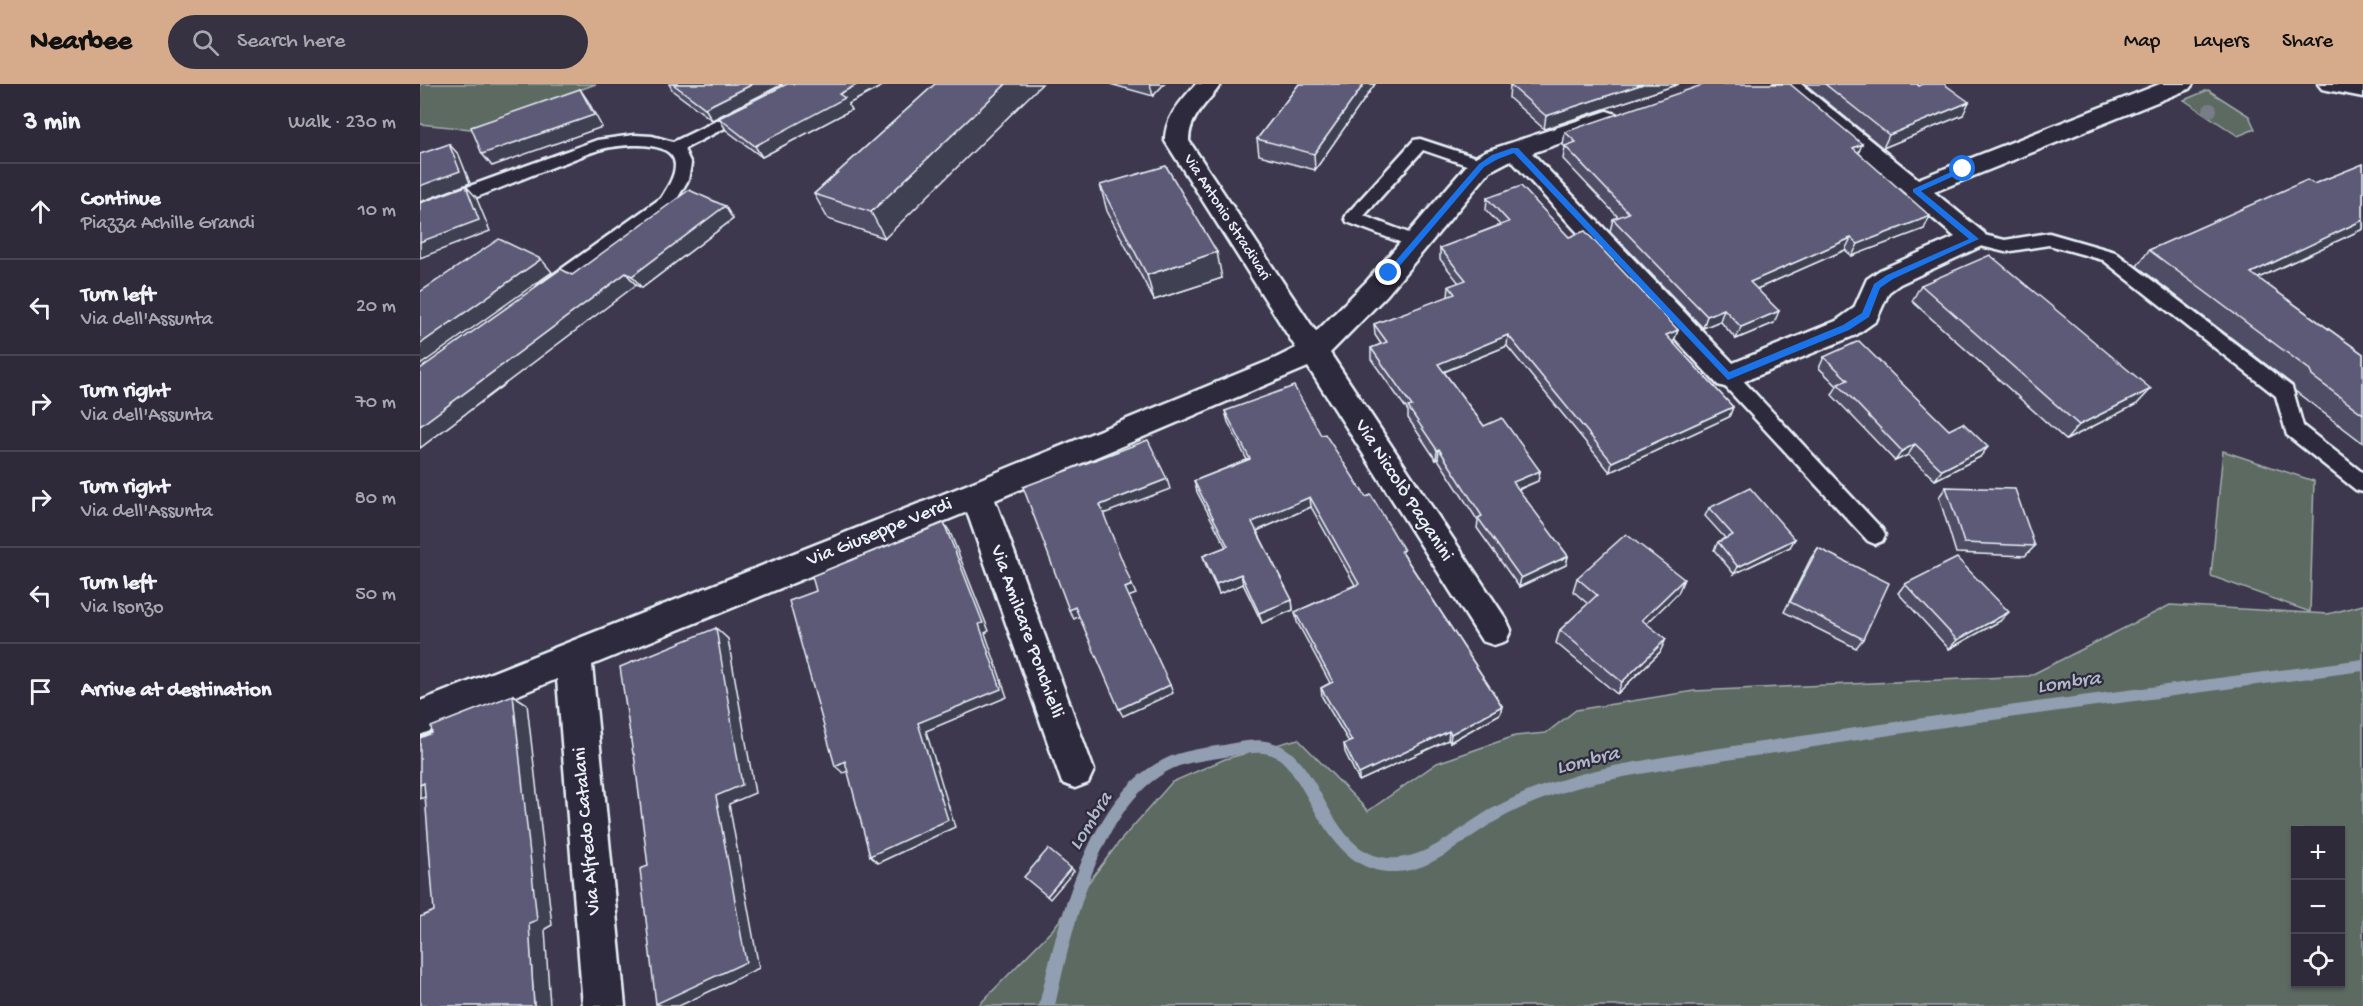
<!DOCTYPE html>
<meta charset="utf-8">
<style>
body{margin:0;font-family:"Gochi Hand",sans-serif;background:#363242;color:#f1f3f6}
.controls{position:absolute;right:18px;bottom:18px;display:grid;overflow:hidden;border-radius:0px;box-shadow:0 2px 4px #0004}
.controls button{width:54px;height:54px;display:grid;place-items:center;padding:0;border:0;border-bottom:2px solid #494654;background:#2e2a3a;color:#f1f3f6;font:30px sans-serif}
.stop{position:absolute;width:18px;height:18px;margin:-14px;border:4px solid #1a73e8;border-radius:50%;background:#fff}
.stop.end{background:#1a73e8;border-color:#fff;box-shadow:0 2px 6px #0008}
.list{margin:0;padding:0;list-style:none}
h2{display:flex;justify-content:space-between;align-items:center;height:78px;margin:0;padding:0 24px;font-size:26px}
h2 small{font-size:20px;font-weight:400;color:#a7a7af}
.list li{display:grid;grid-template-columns:39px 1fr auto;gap:18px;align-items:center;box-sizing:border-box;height:96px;padding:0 24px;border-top:2px solid #494654}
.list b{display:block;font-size:22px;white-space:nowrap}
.list p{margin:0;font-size:20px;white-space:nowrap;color:#a7a7af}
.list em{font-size:20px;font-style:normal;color:#a7a7af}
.icon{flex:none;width:33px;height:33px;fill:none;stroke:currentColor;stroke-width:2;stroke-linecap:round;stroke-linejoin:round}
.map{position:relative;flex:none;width:1943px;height:922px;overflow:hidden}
header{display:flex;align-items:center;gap:36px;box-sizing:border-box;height:84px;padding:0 30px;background:#d6ab8b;color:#111}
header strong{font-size:28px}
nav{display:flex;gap:33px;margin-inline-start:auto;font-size:21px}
.search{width:420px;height:54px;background:#363242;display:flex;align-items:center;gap:15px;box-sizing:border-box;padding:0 21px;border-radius:33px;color:#a7a7af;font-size:22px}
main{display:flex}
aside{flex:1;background:#2e2a3a}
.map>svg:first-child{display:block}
.green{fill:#5c6b62;stroke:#a2aead;stroke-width:1.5;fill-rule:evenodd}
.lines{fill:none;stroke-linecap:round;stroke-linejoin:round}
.stream{fill:#929eb1;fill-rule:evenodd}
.lane-casing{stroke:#e8f1f8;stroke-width:5}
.street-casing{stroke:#e8f1f8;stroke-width:5}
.lane{fill:#2f2a3d;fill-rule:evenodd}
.street{fill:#2f2a3d;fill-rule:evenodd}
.tree{fill:#787d86}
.wall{fill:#504d66;stroke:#e8f1f8;stroke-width:1.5}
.shaded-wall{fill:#413f53;stroke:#e8f1f8;stroke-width:1.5}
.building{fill:#5d5a77;stroke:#e8f1f8;stroke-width:1.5}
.route{fill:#1a73e8}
.labels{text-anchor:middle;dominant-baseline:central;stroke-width:4.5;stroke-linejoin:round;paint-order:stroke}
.far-street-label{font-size:16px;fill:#e8f1f8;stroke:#2f2a3d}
.street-label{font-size:20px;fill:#e8f1f8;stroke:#2f2a3d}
.water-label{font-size:21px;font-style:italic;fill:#afb9c8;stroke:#2f2a3d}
</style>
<header>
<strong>Nearbee</strong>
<div class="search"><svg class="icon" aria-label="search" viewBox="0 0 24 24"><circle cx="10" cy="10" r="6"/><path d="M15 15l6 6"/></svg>Search here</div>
<nav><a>Map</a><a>Layers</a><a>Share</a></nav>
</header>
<main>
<aside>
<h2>3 min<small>Walk · 230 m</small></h2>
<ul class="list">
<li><svg class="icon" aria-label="ahead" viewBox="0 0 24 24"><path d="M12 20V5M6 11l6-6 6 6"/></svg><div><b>Continue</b><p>Piazza Achille Grandi</p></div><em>10 m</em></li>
<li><svg class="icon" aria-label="left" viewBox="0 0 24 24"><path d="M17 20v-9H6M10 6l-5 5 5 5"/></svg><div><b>Turn left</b><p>Via dell'Assunta</p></div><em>20 m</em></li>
<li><svg class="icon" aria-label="right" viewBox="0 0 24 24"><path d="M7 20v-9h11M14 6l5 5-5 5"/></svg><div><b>Turn right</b><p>Via dell'Assunta</p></div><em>70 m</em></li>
<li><svg class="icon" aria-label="right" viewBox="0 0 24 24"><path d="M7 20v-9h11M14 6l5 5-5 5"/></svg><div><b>Turn right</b><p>Via dell'Assunta</p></div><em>80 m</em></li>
<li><svg class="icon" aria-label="left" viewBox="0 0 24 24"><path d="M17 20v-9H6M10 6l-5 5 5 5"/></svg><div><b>Turn left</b><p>Via Isonzo</p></div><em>50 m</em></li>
<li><svg class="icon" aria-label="arrive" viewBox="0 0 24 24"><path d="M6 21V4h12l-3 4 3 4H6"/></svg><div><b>Arrive at destination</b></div></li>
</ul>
</aside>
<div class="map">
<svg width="1943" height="922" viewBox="0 0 1943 922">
<rect width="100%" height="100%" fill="#3d384e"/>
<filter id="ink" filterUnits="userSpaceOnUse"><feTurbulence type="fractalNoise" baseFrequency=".0167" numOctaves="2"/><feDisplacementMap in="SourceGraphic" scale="12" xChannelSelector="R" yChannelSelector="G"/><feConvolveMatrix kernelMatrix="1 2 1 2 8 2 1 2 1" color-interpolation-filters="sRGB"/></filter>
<g filter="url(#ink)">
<g class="green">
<polygon points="0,0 176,0 51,45 0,40"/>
<polygon points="1788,6 1829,32 1835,45 1818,52 1764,16"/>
<polygon points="1803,367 1894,397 1890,528 1791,492"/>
<path d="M1750,521L1908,530L1943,521V922H558L633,845L700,757L752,698L805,675L878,655L948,727L1017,679L1095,652L1126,649L1156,626L1274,607L1609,592ZM1876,746H1920V900H1876Z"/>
</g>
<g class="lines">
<path class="stream" d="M1943,575V587C1758,612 1572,634 1388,664C1318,675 1249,683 1180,698C1145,706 1110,718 1078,736C1045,754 1015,787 975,788C923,790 901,736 878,698C871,688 864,675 852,671C837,666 820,671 805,673C788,676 769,677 752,685C678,720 652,849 635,922H619C637,846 666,713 743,676C762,666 783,664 804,661C820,658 835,654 851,658C906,671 906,779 978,774C1014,771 1044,739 1075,723C1112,703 1152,691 1194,682C1258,669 1323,661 1388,651C1573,622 1758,600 1943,575Z"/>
<defs>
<g id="lane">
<path d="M327,22L332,24L335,27L332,30L264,65L271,80L268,96L253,122L131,209L125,211L119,209L116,205L119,201L241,114C247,104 255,93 255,81C254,54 198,61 182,65C167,69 153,76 138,81C93,98 47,119 0,132V120L177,56L214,51L232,52L253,58Z"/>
<polygon points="1000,55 1067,77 1069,81 1061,86 1003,66 944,132 1002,154 1005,158 1002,162 990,162 927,138 925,134 927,130 994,56"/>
<polygon points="1555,149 1585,156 1629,149 1695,168 1872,303 1883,342 1943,389 1943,408 1936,406 1867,351 1856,312 1683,176 1629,161 1585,168 1549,159 1546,155 1549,151"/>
<polygon points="1308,286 1315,288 1462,445 1465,451 1462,457 1455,460 1448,457 1301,298 1299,293 1301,288"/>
</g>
<g id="street">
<path d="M776,0H801C788,19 769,32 769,57L896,248L947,197L1052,75L1066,67L1178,30L1187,27L1196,30L1199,35L1196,40L1112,69L1313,279L1416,237L1434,224L1447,195L1460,186L1535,153L1354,0H1381L1498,95L1740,0H1773L1769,5L1514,108L1564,149L1568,155L1564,161L1480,200L1469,208L1456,237L1436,251L1308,304L1298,301L1091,76L1070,87L967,211L910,269L1086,535L1091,546L1086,557L1074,561L1062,557L888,283L575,416L674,686L668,699L655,704L642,699L547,428L172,581L205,922H163L137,595L0,651V617L546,401L856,274L876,264L745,57C745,33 761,17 776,0Z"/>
<polygon points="1898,0 1943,0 1943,13 1902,5"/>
</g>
</defs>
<use href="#lane" class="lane-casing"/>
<use href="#street" class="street-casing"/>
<use href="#lane" class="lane"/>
<use href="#street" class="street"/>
</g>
<circle class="tree" cx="1790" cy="26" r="7"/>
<g class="wall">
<polygon points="249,0 363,0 292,36 253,7"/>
<polygon points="367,0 466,0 428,20 431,26 342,73 306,46 299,34"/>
<polygon points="515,0 465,154 408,135 394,110"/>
<polygon points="690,0 744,0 733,12"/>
<polygon points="879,0 955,0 895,86 839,71 837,55"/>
<polygon points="1259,0 1124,45 1089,14 1090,1"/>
<polygon points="1385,0 1497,0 1543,31 1463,64"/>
<polygon points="1145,48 1439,69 1504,145 1432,172 1425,166 1337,205 1354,239 1316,255 1300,237 1283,244 1190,147 1193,135 1198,133 1143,75 1145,63 1143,61"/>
<polygon points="1943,80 1943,145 1838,194 1943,270 1943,359 1875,307 1873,301 1717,182 1729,166"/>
<polygon points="680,101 802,194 734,216 687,127"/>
<polygon points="1067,114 1149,153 1258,246 1254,257 1252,258 1313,323 1309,333 1190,388 1087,262 1024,288 1064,342 1120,387 1118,397 1098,406 1148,472 1146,481 1099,503 1057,444 1058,437 1018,375 1016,376 988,334 988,327 951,275 951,264 961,260 955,251 954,240 1028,213 1029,202 1039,199 1020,175 1020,164 1080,141 1066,126"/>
<polygon points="305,122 313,135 222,204 216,201 0,364 0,285"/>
<polygon points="1501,201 1731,305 1717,320 1646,356 1492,217"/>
<polygon points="1404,273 1529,346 1560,373 1515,396 1488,371 1475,377 1412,311 1417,302 1399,284"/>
<polygon points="805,327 901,351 984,471 1082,622 1080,630 1030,658 1028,656 939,697 925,668 924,660 929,658 902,613 901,604 910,599 877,538 875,528 935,501 891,423 837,447 872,516 873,526 842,539 823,500 799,510 786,482 783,472 806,463 777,408 774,397 827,376 808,338"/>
<polygon points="1526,403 1615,462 1605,472 1536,469 1519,413"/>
<polygon points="1289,424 1370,463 1314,490 1294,466 1298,458 1305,454 1285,432"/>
<polygon points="1398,464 1443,555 1436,564 1364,528 1391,474"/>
<polygon points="1157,494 1258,509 1226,539 1240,568 1197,610 1136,559 1140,546 1168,520 1153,507"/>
<polygon points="1485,500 1580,537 1529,565 1478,509"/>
</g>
<g class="shaded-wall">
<polygon points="333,0 363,0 292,36 285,24"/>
<polygon points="438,0 466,0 428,20 431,26 342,73 335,62 419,10"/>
<polygon points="586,0 622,0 465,154 451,128"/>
<polygon points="730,0 744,0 733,12"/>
<polygon points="944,0 955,0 895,86 894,70"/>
<polygon points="1223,0 1259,0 1124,45 1126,32"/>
<polygon points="160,5 168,17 182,43 72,82 62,70"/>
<polygon points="1549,18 1543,31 1463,64 1469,51"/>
<polygon points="29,60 39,71 50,99 0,118 0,102"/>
<polygon points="1442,60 1437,73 1433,64"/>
<polygon points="46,102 56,113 70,147 0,174 0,158"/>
<polygon points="305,122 313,135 222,204 212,192"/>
<polygon points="1510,132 1504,145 1432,172 1438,160"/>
<polygon points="1943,136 1943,145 1817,204 1831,189"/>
<polygon points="1431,154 1425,166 1325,210 1330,198"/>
<polygon points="797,168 802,194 734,216 727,191"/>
<polygon points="121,175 132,188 0,281 0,260"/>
<polygon points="206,189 216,201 0,364 0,342"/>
<polygon points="1304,225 1300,237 1283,244 1287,232"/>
<polygon points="1359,227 1354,239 1316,255 1321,243"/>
<polygon points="1258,246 1254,257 1243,262 1246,251"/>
<polygon points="1088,251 1087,262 1018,290 1018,280"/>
<polygon points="1731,305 1717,320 1646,356 1659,341"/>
<polygon points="1313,323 1309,333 1190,388 1192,378"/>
<polygon points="1495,360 1488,371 1475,377 1482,367"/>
<polygon points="1568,363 1560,373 1515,396 1522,386"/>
<polygon points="1019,365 1018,375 1016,376 1017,366"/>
<polygon points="1120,387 1118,397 1091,408 1093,398"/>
<polygon points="747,395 750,405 683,430 680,421"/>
<polygon points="890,413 891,423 834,448 832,438"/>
<polygon points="524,439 530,448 569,547 565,549 587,613 506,647 535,743 458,779 450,772 498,639"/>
<polygon points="1375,455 1370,463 1314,490 1318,483"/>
<polygon points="1148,472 1146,481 1099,503 1101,494"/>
<polygon points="821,490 823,500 799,510 796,500"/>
<polygon points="1264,495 1258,509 1217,549 1222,536"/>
<polygon points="712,501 716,510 708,513 705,504"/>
<polygon points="872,516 873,526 842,539 839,529"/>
<polygon points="655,523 660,532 654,535 649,526"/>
<polygon points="1589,528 1580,537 1529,565 1537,556"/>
<polygon points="296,544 308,555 335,709 309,720 339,884 259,922 243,922 236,920"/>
<polygon points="1246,555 1240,568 1197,610 1202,598"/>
<polygon points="750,601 753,609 703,632 699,625"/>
<polygon points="93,611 107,620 132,841 125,845 130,922 114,922"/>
<polygon points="1082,622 1080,630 1030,658 1031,650"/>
<polygon points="1029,647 1028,656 939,697 939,690"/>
<polygon points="425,677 434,685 423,689 415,682"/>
<polygon points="4,699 20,707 0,715 0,701"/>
<polygon points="651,784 654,787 630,815 627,812"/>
</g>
<g class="building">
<polygon points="253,0 333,0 285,24"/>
<polygon points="367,0 438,0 419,10 425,14 335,62 299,34"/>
<polygon points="515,0 586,0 451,128 394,110"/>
<polygon points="879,0 944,0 894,70 837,55"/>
<polygon points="1094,0 1223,0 1126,32 1090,1"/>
<polygon points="1285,0 1370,0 1442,60 1433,64 1510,132 1438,160 1431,154 1330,198 1359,227 1321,243 1304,225 1287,232 1193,135 1209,129 1145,62 1156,58 1145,48"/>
<polygon points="1405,0 1497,0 1499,2 1503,0 1524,0 1549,18 1469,51"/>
<polygon points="160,5 174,31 62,70 51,43"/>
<polygon points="29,60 40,87 0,102 0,70"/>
<polygon points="1943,80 1943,136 1831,189 1943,270 1943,330 1892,292 1890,286 1729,166 1887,96 1894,100"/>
<polygon points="746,82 797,168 727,191 680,101"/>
<polygon points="46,102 59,136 0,158 0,119"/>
<polygon points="1101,102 1149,153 1165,147 1258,246 1246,251 1313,323 1192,378 1088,251 1018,280 1064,342 1082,334 1120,387 1093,398 1148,472 1101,494 1058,434 1062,432 1019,365 1017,366 988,323 992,322 951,264 967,258 954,240 1035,210 1029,202 1046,196 1020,164 1089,138 1067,114"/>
<polygon points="269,106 305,122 212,192 206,189 0,342 0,285 141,185 152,191"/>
<polygon points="79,155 121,175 0,260 0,208"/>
<polygon points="1570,171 1731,305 1659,341 1501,201"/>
<polygon points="1439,257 1529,346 1543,339 1568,363 1522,386 1495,360 1482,367 1418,300 1428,296 1404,273"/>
<polygon points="874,302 901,351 905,350 946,413 951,411 984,466 981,467 1082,622 1031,650 1029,647 939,690 924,660 932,657 901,604 913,598 875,528 939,500 890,413 832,438 872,516 839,529 821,490 796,500 783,472 808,462 774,397 830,375 805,327"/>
<polygon points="728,356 747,395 680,421 712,501 705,504 750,601 699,625 655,523 649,526 603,403"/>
<polygon points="1526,403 1595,405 1615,462 1544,459"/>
<polygon points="1330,404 1375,455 1318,483 1298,458 1313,451 1289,424"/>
<polygon points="524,439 563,539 559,540 581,605 498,639 528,736 450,772 425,677 415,682 369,517 396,507 392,492"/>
<polygon points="1206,450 1264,495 1222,536 1246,555 1202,598 1140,546 1177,511 1157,494"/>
<polygon points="1398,464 1469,499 1443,555 1370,518"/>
<polygon points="1537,474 1589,528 1537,556 1485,500"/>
<polygon points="296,544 322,701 296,712 326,878 236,920 220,785 228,782 214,670 213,670 200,583"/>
<polygon points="93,611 117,836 109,839 114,922 0,922 0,833 14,827 4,699 0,701 0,654 12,649 11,643"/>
<polygon points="628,765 651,784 627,812 604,793"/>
</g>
</g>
<polygon class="route" points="1092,64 1098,64 1309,288 1423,241 1442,229 1454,200 1467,191 1549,155 1493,108 1493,105 1540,84 1545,84 1545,87 1501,107 1559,155 1473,195 1460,204 1449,233 1429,246 1308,296 1094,69 1078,75 1064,83 972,191 967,191 967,187 1059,80 1072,71"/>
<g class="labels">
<g class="far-street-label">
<text transform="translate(806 134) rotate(57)">Via Antonio Stradivari</text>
</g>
<g class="street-label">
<text transform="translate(983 407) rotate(57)">Via Niccolò Paganini</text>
<text transform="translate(460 449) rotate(-22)">Via Giuseppe Verdi</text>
<text transform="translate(606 548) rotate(70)">Via Amilcare Ponchielli</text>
<text transform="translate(168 747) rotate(-95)">Via Alfredo Catalani</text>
</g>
<g class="water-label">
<text transform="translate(1649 600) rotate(-8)">Lombra</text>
<text transform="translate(1168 678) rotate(-14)">Lombra</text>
<text transform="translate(672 738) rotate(-58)">Lombra</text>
</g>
</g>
</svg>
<div class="controls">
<button>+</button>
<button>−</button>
<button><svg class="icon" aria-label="locate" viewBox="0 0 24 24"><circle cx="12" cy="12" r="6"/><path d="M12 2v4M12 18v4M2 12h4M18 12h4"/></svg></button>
</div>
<div class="stop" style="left:1543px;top:85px"></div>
<div class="stop end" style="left:969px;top:189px"></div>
</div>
</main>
